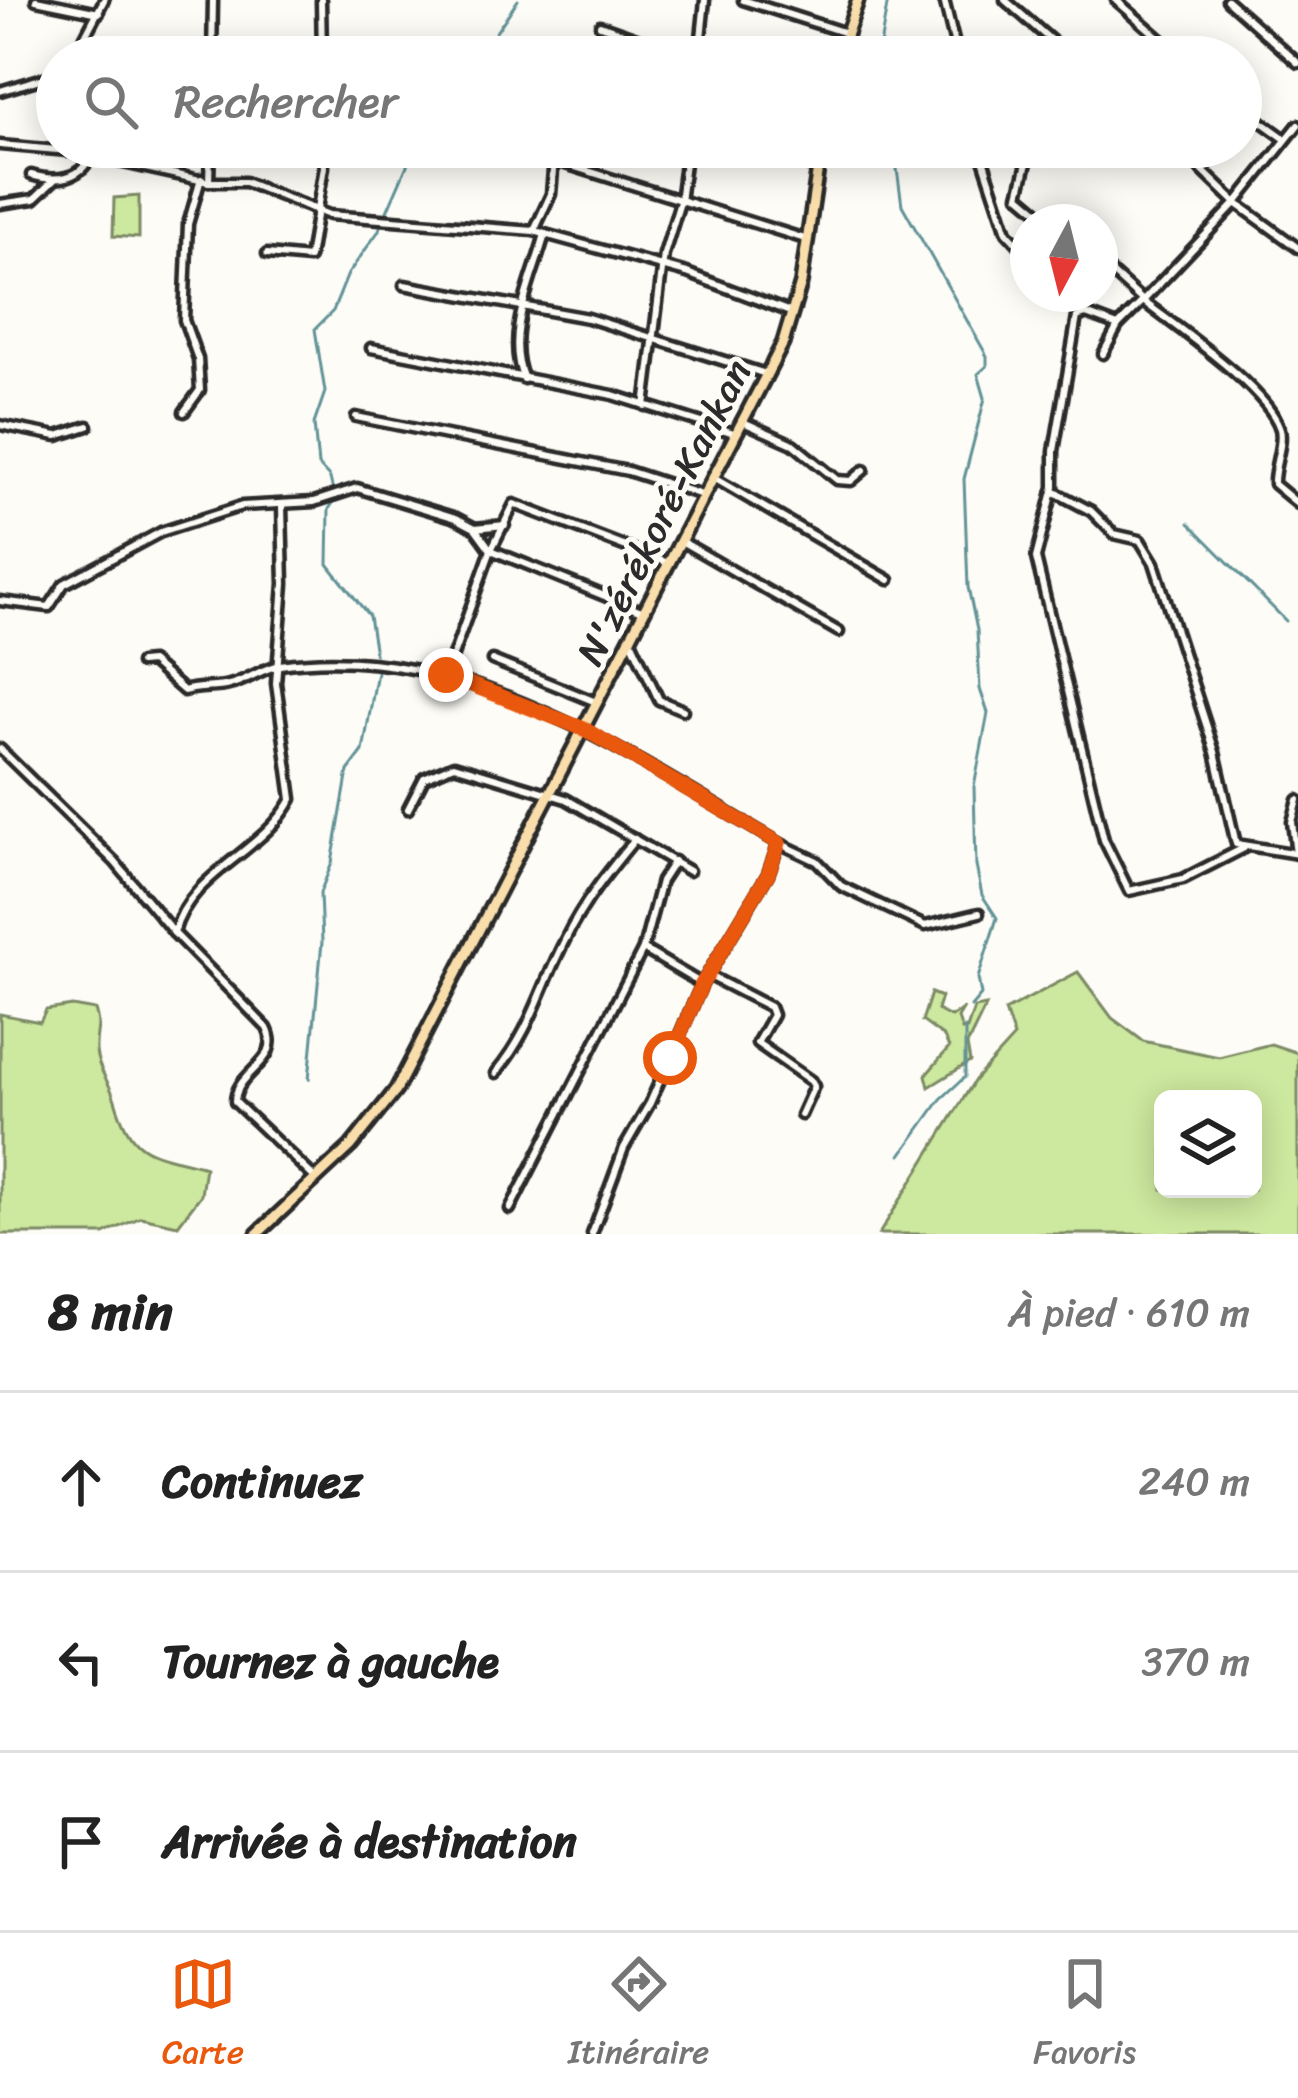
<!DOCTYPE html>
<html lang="fr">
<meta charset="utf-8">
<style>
body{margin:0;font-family:Sriracha,sans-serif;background:#f6f6f6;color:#222}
.controls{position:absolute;right:36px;bottom:36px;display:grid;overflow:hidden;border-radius:18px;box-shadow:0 6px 30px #0003}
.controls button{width:108px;height:108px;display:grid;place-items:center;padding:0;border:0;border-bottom:3px solid #e0e0e0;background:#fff;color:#222;font:60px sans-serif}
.compass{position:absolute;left:1010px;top:204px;width:108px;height:108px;border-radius:50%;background:#fff;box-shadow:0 6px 30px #0003;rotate:187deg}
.stop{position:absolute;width:36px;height:36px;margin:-27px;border:9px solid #ea580c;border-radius:50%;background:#fff}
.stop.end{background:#ea580c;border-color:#fff;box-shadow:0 3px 12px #0008}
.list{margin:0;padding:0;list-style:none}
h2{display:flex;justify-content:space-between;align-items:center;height:156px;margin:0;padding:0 48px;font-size:51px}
h2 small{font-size:39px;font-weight:400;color:#767676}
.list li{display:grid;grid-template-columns:78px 1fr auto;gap:36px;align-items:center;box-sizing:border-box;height:180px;padding:0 48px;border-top:3px solid #e0e0e0}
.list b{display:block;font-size:45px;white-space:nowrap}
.list em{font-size:39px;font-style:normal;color:#767676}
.icon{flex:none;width:66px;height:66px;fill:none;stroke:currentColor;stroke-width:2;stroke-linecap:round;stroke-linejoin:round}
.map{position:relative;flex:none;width:1298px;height:1234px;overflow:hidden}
.search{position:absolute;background:#fff;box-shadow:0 6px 30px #0003;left:36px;right:36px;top:36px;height:132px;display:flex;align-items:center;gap:30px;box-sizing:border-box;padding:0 42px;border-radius:66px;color:#767676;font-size:45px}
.sheet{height:696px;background:#fff}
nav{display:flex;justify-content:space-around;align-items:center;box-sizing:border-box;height:168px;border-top:3px solid #e0e0e0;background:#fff;font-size:33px;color:#767676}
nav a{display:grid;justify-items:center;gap:6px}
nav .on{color:#ea580c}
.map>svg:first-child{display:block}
.green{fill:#cde89f;stroke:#7c8a65;stroke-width:3;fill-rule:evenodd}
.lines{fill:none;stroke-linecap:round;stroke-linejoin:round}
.stream{stroke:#629296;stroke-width:3}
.minor-casing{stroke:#2b2b2b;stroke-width:15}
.trunk-casing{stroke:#2b2b2b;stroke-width:18}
.minor{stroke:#fdfcf7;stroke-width:6}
.trunk{stroke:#f9deab;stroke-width:9}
.route{stroke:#ea580c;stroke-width:15}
.labels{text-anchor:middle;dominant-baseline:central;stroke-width:10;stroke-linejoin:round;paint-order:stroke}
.street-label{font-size:39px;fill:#2b2b2b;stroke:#fdfcf7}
</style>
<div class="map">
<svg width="1298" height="1234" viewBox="0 0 1298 1234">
<rect width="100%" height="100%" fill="#fdfcf7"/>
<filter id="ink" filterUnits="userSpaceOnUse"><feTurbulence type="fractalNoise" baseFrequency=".00833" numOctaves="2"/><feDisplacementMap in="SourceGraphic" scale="24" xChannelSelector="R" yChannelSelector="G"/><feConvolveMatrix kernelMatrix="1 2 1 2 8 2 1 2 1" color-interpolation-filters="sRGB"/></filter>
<g filter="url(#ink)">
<g class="green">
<polygon points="139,196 139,238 113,236 114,198"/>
<path d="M1078,972L1112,1018L1143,1041L1219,1057L1271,1044L1298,1053V1234H879L975,1080L1014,1037L1005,1011ZM1253,1099V1189H1163V1099Z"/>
<polygon points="931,993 941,997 937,1010 951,1017 964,1008 958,1018 962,1030 967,1029 974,1008 986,1006 967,1045 970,1062 929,1087 926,1075 949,1048 944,1037 922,1021"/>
<path d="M72,1006L95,1010C101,1026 96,1030 96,1046C95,1066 110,1082 115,1100C132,1158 152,1152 205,1167L201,1195L178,1225L141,1217L104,1234H0V1014L40,1022L46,1010Z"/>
</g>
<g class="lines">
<g class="stream">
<polyline points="479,57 518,0"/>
<polyline points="878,57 888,0"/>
<polyline points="894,147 902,205 987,356 987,366 978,374 985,398 964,479 968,587 977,630 980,689 988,713 974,787 976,866 982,895 997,918 978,978 981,995 971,1007"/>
<polyline points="1189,523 1286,621"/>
<polyline points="375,654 369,616 328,564 329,509 335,500 330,478 318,465 314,424 325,392 315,329 333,311 348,274 378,232 415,147"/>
<polyline points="309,1079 322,942 320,893 332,863 348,771 363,751 377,672"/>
<polyline points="901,1155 941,1099 965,1077 965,1028"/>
</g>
<defs>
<g id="minor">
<polyline points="36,0 99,13"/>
<polyline points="321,0 322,57"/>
<polyline points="743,0 846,33"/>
<polyline points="944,0 958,57"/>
<polyline points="1005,0 1070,57"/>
<polyline points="1116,0 1181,57"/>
<polyline points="1227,0 1298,63"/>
<polyline points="600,25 691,57"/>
<polyline points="74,57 104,0"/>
<polyline points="212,57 213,0"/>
<polyline points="699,57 705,0"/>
<polyline points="0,91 57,74"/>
<polyline points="1241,107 1284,138"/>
<path d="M1298,125L1236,203L1143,301C1176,327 1268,389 1280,429C1284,444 1273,467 1274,484L1298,504"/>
<polyline points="0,145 69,151 209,182 245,182 329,215 534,231 687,273 790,312"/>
<polyline points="511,147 805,239"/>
<polyline points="752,147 817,168"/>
<polyline points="979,147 1007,232 1028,255"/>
<polyline points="1031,147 1019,195 1051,222"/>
<polyline points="1178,147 1236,203 1298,248"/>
<path d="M31,175C55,182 80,180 91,156"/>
<polyline points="209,182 210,147"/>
<polyline points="0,204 34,199 54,180"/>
<polyline points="534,231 551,194 555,147"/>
<polyline points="267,254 309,258 324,167 322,147"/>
<polyline points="1100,262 1143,301 1118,326 1103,354"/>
<polyline points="404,285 588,318 766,374"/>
<polyline points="1062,294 1086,314"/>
<polyline points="1118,326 1086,314 1077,317 1054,451 1054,487 1036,558 1104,840 1129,891 1183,879 1244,848"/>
<polyline points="371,348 613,395 734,433"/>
<path d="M524,379C504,335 533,279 545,234"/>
<polyline points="645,406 664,254 680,202 687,147"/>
<polyline points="184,412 200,390 198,359 184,320 188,224 201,179"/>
<polyline points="356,417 628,471 702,495"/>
<polyline points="741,421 793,444 837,480 851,481 864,470"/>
<polyline points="0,425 57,436 88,426"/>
<polyline points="712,477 889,580"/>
<polyline points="1053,491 1091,511 1114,534 1140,540 1154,563 1215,752 1236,844 1298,854"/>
<polyline points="475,528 505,525"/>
<polyline points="681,541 839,632"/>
<polyline points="0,601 49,607 64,584 161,532 242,506 314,502 357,488 456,518 475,528 491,550 644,612"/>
<polyline points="631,640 659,700 683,710"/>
<polyline points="492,660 596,702"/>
<path d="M140,663L151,662L184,691C200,686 214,689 229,685C247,681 262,668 280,665C466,639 626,754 779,843L768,874L702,984L650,1103L624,1148L592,1234"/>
<polyline points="446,675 491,550 514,504 668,563"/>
<path d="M0,749L115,862L174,933L267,1028C284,1062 235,1071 235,1102L316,1179"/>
<polyline points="408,809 424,778 454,765 566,799 689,871"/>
<polyline points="779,843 817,861 841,886 925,926 979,913"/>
<polyline points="1296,854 1292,822 1298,800"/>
<path d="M174,933C190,872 263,853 292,799L276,683L284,584L282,506"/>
<polyline points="643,949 702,984"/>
<polyline points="708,975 770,1007 773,1015 757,1043 811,1081 814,1086 801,1115"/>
<path d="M496,1073C532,1029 540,989 565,940C584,901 608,872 635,839"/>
<polyline points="510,1209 643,949 661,881 674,861"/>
</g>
<g id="trunk">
<polyline points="839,57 858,0"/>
<polyline points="257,1234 351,1146 396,1090 783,343 801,283 821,147"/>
</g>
</defs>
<use href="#minor" class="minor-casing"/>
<use href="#trunk" class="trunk-casing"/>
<use href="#minor" class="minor"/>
<use href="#trunk" class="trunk"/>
</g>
</g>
<g class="lines" filter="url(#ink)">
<polyline class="route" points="446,675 584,729 779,843 768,874 702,984 670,1058"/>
</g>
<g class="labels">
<g class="street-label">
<text transform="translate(663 512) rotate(-63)">N'zérékoré-Kankan</text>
</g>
</g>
</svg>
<div class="controls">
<button><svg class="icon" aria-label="layers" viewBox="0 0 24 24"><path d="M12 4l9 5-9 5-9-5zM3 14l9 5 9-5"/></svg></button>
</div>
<svg class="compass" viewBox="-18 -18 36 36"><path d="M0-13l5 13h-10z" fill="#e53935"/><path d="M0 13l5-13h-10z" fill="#767676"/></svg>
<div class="stop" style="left:670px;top:1058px"></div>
<div class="stop end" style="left:446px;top:675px"></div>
<div class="search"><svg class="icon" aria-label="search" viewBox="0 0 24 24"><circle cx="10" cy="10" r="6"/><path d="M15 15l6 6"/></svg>Rechercher</div>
</div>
<section class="sheet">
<h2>8 min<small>À pied · 610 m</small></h2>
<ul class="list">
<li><svg class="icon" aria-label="ahead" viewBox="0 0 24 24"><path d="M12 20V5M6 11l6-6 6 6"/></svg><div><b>Continuez</b></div><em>240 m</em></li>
<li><svg class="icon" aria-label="left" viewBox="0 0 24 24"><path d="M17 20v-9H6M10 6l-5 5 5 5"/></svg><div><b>Tournez à gauche</b></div><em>370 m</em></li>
<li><svg class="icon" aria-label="arrive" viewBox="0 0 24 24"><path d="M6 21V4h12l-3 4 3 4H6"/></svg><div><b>Arrivée à destination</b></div></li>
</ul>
</section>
<nav>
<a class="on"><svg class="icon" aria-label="map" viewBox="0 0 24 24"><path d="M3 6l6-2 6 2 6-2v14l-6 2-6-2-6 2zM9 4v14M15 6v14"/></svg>Carte</a>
<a><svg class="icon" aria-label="directions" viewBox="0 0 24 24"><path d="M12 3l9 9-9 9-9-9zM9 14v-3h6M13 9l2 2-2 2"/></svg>Itinéraire</a>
<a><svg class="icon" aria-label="saved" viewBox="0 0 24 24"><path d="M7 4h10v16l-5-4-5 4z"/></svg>Favoris</a>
</nav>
